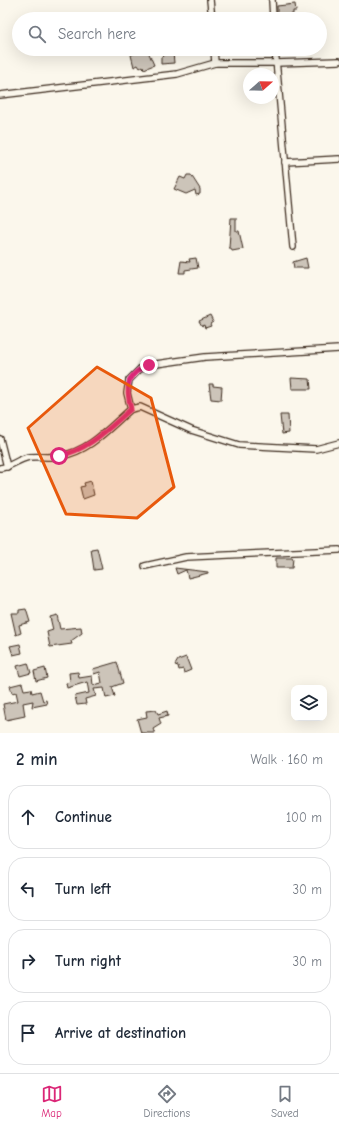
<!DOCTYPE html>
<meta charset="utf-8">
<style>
body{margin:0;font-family:"Comic Neue",sans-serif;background:#f2f2f3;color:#1f2937}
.controls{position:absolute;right:12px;bottom:12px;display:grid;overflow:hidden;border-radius:8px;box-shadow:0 4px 16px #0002}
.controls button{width:36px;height:36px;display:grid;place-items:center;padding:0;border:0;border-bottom:1px solid #e0e1e3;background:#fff;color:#1f2937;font:20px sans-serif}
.compass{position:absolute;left:243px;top:68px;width:36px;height:36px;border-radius:50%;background:#fff;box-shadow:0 4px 16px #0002;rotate:70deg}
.stop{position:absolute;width:12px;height:12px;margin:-9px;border:3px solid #db2777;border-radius:50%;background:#fff}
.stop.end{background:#db2777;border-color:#fff;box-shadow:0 1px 4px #0008}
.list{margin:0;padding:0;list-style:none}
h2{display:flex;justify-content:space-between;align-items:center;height:52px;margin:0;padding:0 16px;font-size:17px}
h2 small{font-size:13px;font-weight:400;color:#747a83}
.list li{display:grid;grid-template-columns:26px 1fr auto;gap:12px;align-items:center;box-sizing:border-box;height:64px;margin:0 8px 8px;padding:0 8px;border:1px solid #e0e1e3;border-radius:16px}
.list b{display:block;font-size:15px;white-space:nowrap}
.list em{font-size:13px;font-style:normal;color:#747a83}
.icon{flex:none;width:22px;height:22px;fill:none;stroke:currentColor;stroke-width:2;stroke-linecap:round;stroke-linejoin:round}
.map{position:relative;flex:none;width:339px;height:733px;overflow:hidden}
.search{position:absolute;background:#fff;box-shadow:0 4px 16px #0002;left:12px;right:12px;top:12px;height:44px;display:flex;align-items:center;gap:10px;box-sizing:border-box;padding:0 14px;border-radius:22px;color:#747a83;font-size:15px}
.sheet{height:340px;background:#fff}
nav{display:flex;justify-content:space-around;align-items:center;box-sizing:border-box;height:56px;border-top:1px solid #e0e1e3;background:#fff;font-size:11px;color:#747a83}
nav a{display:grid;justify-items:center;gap:2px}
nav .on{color:#db2777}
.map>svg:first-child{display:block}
.building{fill:#ccc4b9;stroke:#3b2a1e}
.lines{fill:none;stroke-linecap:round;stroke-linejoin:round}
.minor-casing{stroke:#3b2a1e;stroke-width:8}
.minor{stroke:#fbf7ec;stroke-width:5.5}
.route{stroke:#db2777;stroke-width:5}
.marked{fill:#e8590c;fill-opacity:0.2;stroke:#e8590c;stroke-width:3;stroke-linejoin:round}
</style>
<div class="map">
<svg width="339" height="733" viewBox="0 0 339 733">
<rect width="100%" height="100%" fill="#fbf7ec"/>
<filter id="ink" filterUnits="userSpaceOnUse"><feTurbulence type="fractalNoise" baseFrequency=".025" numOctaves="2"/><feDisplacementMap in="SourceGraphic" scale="8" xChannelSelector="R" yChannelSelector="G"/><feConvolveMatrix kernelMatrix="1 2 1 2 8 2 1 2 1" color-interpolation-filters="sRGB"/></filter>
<g filter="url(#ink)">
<g class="building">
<polygon points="295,4 296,11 293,11 293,14 277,16 277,6"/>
<polygon points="144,49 147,49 154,65 144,69 143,66 140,68 138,65 134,67 131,55"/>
<polygon points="163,52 173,52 174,63 161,64 161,57 164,56"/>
<polygon points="187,175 191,175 200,189 200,194 196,195 195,190 186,194 174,189 180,177 185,179"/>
<polygon points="231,218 236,218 236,231 239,231 243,249 232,251 231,248 229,248"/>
<polygon points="196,258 198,268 185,270 185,273 179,273 181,261 190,262 189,259"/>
<polygon points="306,258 308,268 294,268 293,262"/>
<polygon points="210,316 213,322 210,324 211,326 205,328 204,325 202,326 199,321"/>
<polygon points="291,378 310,379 311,389 292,389"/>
<polygon points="209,384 213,384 213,386 222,387 221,400 211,399"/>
<polygon points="280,415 288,415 289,433 282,434"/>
<polygon points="91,481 94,495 83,499 80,487 85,486 84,483"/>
<polygon points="97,548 102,569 94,570 91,549"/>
<polygon points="276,558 293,558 292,568 276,568"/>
<polygon points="175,568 208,572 208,573 188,578 186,570 177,574"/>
<polygon points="26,609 30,622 19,625 21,633 16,635 11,613 19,613 19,610"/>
<polygon points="57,615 60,629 81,627 82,633 71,641 72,644 50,647 47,632 53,630 50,617"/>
<polygon points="20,644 22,653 13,655 10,646"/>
<polygon points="186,657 191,670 184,673 183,669 179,670 178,666 175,665 178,660"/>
<polygon points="117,662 123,683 112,687 115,696 106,698 104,688 94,689 96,696 85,699 86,704 77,705 75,696 89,693 87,682 67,688 66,683 70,682 69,673 78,672 79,678 92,676 93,685 102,683 100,672 94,674 93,669"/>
<polygon points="28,663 31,673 20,676 17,666"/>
<polygon points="45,668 47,678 36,681 34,671"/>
<polygon points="22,683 24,690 31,689 32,693 40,691 43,701 46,700 47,704 32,707 33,701 23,703 25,716 6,720 3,704 18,701 16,692 12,693 10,686"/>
<polygon points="156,710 158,714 167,711 168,716 159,718 161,724 153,729 155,733 141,733 137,719 147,717 146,711"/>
</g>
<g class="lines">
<defs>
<g id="minor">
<polyline points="210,0 212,19"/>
<polyline points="272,0 273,19"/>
<polyline points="214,49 215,63"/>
<polyline points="275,49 293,247"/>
<polyline points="0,95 177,74 215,63 276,63 339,61"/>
<polyline points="285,162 339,159"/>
<polyline points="131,409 127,393 129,380 140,369 149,365 205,357 339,349"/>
<polyline points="0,439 7,467"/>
<path d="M0,468C11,467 18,459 29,457C39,456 49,458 60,456C89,452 110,427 131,409L140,407L191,430L239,445L316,449L339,443"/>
<polyline points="145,566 186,557 339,550"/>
</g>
</defs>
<use href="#minor" class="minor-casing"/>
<use href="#minor" class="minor"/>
</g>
</g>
<g class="lines" filter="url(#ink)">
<path class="route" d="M59,456C89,450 109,428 131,409C125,386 126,374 149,365"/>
</g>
<path class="marked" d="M97,367L151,398L174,487L137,518L66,514L28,428Z"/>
</svg>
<div class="controls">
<button><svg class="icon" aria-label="layers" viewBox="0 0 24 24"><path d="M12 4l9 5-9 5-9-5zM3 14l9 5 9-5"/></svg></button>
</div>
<svg class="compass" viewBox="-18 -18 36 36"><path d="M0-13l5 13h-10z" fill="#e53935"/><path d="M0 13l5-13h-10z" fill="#747a83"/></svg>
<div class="stop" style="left:59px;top:456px"></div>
<div class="stop end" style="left:149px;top:365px"></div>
<div class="search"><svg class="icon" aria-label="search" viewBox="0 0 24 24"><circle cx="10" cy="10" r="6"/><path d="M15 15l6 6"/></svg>Search here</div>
</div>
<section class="sheet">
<h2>2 min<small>Walk · 160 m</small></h2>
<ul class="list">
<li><svg class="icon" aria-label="ahead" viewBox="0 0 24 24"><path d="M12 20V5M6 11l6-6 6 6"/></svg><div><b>Continue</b></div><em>100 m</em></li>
<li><svg class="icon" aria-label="left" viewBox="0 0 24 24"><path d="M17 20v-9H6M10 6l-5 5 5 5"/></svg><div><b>Turn left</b></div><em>30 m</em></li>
<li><svg class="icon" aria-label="right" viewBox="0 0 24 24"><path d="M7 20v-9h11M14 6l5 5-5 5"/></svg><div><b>Turn right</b></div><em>30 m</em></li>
<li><svg class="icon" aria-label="arrive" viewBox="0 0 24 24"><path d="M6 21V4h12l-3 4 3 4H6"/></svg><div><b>Arrive at destination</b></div></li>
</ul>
</section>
<nav>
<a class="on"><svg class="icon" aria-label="map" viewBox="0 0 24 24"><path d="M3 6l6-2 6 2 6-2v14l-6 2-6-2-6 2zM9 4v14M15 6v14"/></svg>Map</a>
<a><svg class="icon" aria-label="directions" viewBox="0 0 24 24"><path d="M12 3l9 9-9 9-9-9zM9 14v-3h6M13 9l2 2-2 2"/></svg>Directions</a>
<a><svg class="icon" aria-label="saved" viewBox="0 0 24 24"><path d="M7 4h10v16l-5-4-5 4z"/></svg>Saved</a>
</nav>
